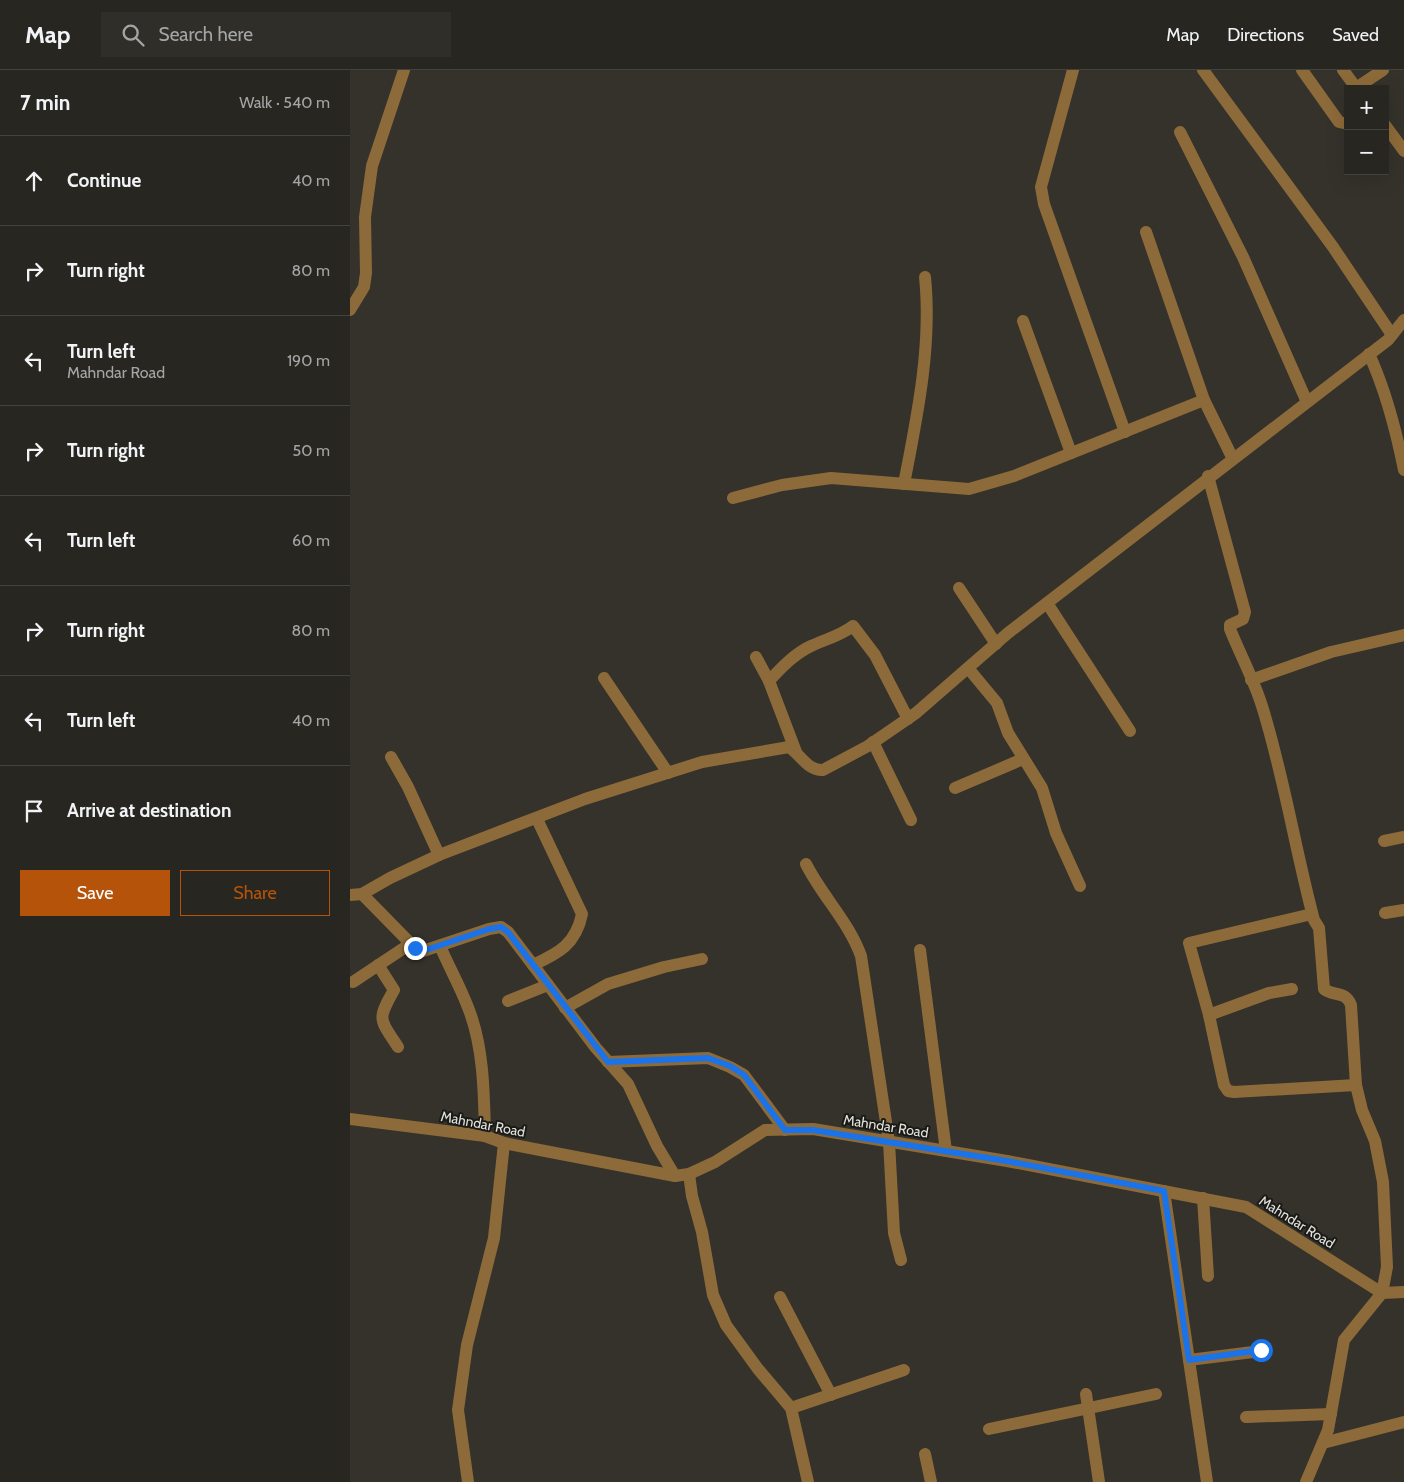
<!DOCTYPE html>
<meta charset="utf-8">
<style>
body{margin:0;font-family:Cabin,sans-serif;background:#2f2e29;color:#f1f3f6}
.controls{position:absolute;right:15px;top:15px;display:grid;overflow:hidden;border-radius:0px;box-shadow:0 5px 20px #0002}
.controls button{width:45px;height:45px;display:grid;place-items:center;padding:0;border:0;border-bottom:1px solid #43433e;background:#272620;color:#f1f3f6;font:25px sans-serif}
.stop{position:absolute;width:15px;height:15px;margin:-11px;border:4px solid #1a73e8;border-radius:50%;background:#fff}
.stop.end{background:#1a73e8;border-color:#fff;box-shadow:0 1px 5px #0008}
.list{margin:0;padding:0;list-style:none}
h2{display:flex;justify-content:space-between;align-items:center;height:65px;margin:0;padding:0 20px;font-size:21px}
h2 small{font-size:16px;font-weight:400;color:#a4a5a5}
.list li{display:grid;grid-template-columns:32px 1fr auto;gap:15px;align-items:center;box-sizing:border-box;height:90px;padding:0 20px;border-top:1px solid #43433e}
.list b{display:block;font-size:19px;white-space:nowrap}
.list p{margin:0;font-size:16px;white-space:nowrap;color:#a4a5a5}
.list em{font-size:16px;font-style:normal;color:#a4a5a5}
.actions{display:flex;gap:10px;padding:15px 20px}
.actions a{flex:1;padding:11px 0;border:1px solid #b45309;border-radius:0px;text-align:center;font-size:18px;color:#b45309}
.actions .main{background:#b45309;color:#fff}
.icon{flex:none;width:28px;height:28px;fill:none;stroke:currentColor;stroke-width:2;stroke-linecap:round;stroke-linejoin:round}
.map{position:relative;flex:none;width:1054px;height:1412px;overflow:hidden}
header{display:flex;align-items:center;gap:30px;box-sizing:border-box;height:70px;padding:0 25px;background:#272620;border-bottom:1px solid #43433e}
header strong{font-size:24px}
nav{display:flex;gap:28px;margin-inline-start:auto;font-size:18px}
.search{width:350px;height:45px;background:#2f2e29;display:flex;align-items:center;gap:12px;box-sizing:border-box;padding:0 18px;border-radius:0px;color:#a4a5a5;font-size:19px}
main{display:flex}
aside{flex:1;background:#272620}
.map>svg:first-child{display:block}
.lines{fill:none;stroke-linecap:round;stroke-linejoin:round}
.minor{stroke:#8d6a39;stroke-width:12}
.route{stroke:#1a73e8;stroke-width:6}
.labels{text-anchor:middle;dominant-baseline:central;stroke-width:4;stroke-linejoin:round;paint-order:stroke}
.street-label{font-size:14px;fill:#e2e1dc;stroke:#1a1a16}
</style>
<header>
<strong>Map</strong>
<div class="search"><svg class="icon" aria-label="search" viewBox="0 0 24 24"><circle cx="10" cy="10" r="6"/><path d="M15 15l6 6"/></svg>Search here</div>
<nav><a>Map</a><a>Directions</a><a>Saved</a></nav>
</header>
<main>
<aside>
<h2>7 min<small>Walk · 540 m</small></h2>
<ul class="list">
<li><svg class="icon" aria-label="ahead" viewBox="0 0 24 24"><path d="M12 20V5M6 11l6-6 6 6"/></svg><div><b>Continue</b></div><em>40 m</em></li>
<li><svg class="icon" aria-label="right" viewBox="0 0 24 24"><path d="M7 20v-9h11M14 6l5 5-5 5"/></svg><div><b>Turn right</b></div><em>80 m</em></li>
<li><svg class="icon" aria-label="left" viewBox="0 0 24 24"><path d="M17 20v-9H6M10 6l-5 5 5 5"/></svg><div><b>Turn left</b><p>Mahndar Road</p></div><em>190 m</em></li>
<li><svg class="icon" aria-label="right" viewBox="0 0 24 24"><path d="M7 20v-9h11M14 6l5 5-5 5"/></svg><div><b>Turn right</b></div><em>50 m</em></li>
<li><svg class="icon" aria-label="left" viewBox="0 0 24 24"><path d="M17 20v-9H6M10 6l-5 5 5 5"/></svg><div><b>Turn left</b></div><em>60 m</em></li>
<li><svg class="icon" aria-label="right" viewBox="0 0 24 24"><path d="M7 20v-9h11M14 6l5 5-5 5"/></svg><div><b>Turn right</b></div><em>80 m</em></li>
<li><svg class="icon" aria-label="left" viewBox="0 0 24 24"><path d="M17 20v-9H6M10 6l-5 5 5 5"/></svg><div><b>Turn left</b></div><em>40 m</em></li>
<li><svg class="icon" aria-label="arrive" viewBox="0 0 24 24"><path d="M6 21V4h12l-3 4 3 4H6"/></svg><div><b>Arrive at destination</b></div></li>
</ul>
<div class="actions"><a class="main">Save</a><a>Share</a></div>
</aside>
<div class="map">
<svg width="1054" height="1412" viewBox="0 0 1054 1412">
<rect width="100%" height="100%" fill="#34322b"/>
<g class="lines">
<g class="minor">
<polyline points="723,0 691,117 694,134 775,362"/>
<polyline points="853,0 983,177 1042,265"/>
<polyline points="952,0 989,52 998,54"/>
<polyline points="993,0 1007,19"/>
<polyline points="1006,18 1033,0"/>
<polyline points="1035,55 1054,81"/>
<polyline points="830,62 893,187 957,332"/>
<polyline points="796,162 854,330 883,389"/>
<polyline points="0,240 14,217 16,203 15,147 22,96 54,0"/>
<polyline points="673,251 721,383"/>
<path d="M1019,284C1036,321 1046,360 1054,400"/>
<path d="M858,406L895,542L893,549L880,555V559C890,584 904,610 912,636C934,706 945,779 964,850L969,858L974,919C984,927 995,920 1001,935L1006,1015L1012,1040L1025,1071L1033,1112L1037,1197L1032,1223L994,1270L978,1360L956,1412"/>
<path d="M554,414C567,347 582,276 575,207"/>
<polyline points="383,428 432,415 481,408 619,419 664,406 854,330"/>
<polyline points="609,518 646,574"/>
<polyline points="697,533 780,661"/>
<polyline points="406,587 419,611 446,682"/>
<polyline points="618,598 647,633 658,663 692,718 706,763 730,816"/>
<polyline points="254,608 318,703"/>
<polyline points="901,610 981,582 1054,565"/>
<path d="M419,611C431,598 444,584 461,576C476,569 490,566 503,556L525,585L558,649"/>
<polyline points="523,672 561,750"/>
<polyline points="41,687 58,717 89,785"/>
<polyline points="605,718 673,689"/>
<polyline points="1034,771 1054,767"/>
<path d="M456,794C472,826 499,852 511,886L539,1072L544,1163L551,1190"/>
<polyline points="12,824 65,878 73,881 139,859 151,857 158,862 246,978 278,1014 307,1076 325,1106"/>
<path d="M0,825L12,824L40,808L89,785L235,729L352,692L439,677C451,685 458,701 473,700L518,676L566,643L658,563L1038,270L1054,250"/>
<polyline points="1035,843 1054,840"/>
<polyline points="962,844 839,873 859,945 874,1015 878,1021 884,1022 1006,1015"/>
<path d="M90,876C99,897 111,918 119,940C134,979 134,1025 135,1066"/>
<polyline points="570,880 596,1081"/>
<path d="M28,895L44,920C27,950 29,948 48,977"/>
<path d="M183,895C209,883 226,874 232,844L187,749"/>
<polyline points="3,912 60,874"/>
<polyline points="158,931 198,915"/>
<polyline points="215,938 258,914 314,897 352,889"/>
<polyline points="859,945 919,923 942,919"/>
<polyline points="258,992 358,988 380,997 394,1005 435,1060"/>
<polyline points="0,1049 135,1066 154,1073 325,1106 339,1104 365,1092 415,1060 463,1059 657,1091 896,1137 1032,1223 1054,1222"/>
<polyline points="339,1104 342,1126 352,1162 363,1225 376,1255 408,1299 441,1338 458,1412"/>
<polyline points="814,1121 857,1412"/>
<polyline points="853,1128 858,1206"/>
<polyline points="430,1227 481,1325"/>
<polyline points="839,1290 911,1281"/>
<polyline points="736,1324 749,1412"/>
<polyline points="441,1338 554,1300"/>
<polyline points="896,1347 981,1344"/>
<polyline points="639,1359 806,1324"/>
<polyline points="973,1373 1054,1352"/>
<polyline points="575,1384 581,1412"/>
<polyline points="118,1412 108,1340 117,1275 144,1168 154,1073"/>
</g>
</g>
<g class="lines">
<polyline class="route" points="65,878 73,881 139,859 151,857 158,862 258,992 358,988 380,996 394,1005 435,1060 463,1060 657,1091 814,1121 839,1290 911,1280"/>
</g>
<g class="labels">
<g class="street-label">
<text transform="translate(133 1054) rotate(11)">Mahndar Road</text>
<text transform="translate(536 1056) rotate(9)">Mahndar Road</text>
<text transform="translate(947 1152) rotate(32)">Mahndar Road</text>
</g>
</g>
</svg>
<div class="controls">
<button>+</button>
<button>−</button>
</div>
<div class="stop" style="left:911px;top:1280px"></div>
<div class="stop end" style="left:65px;top:878px"></div>
</div>
</main>
